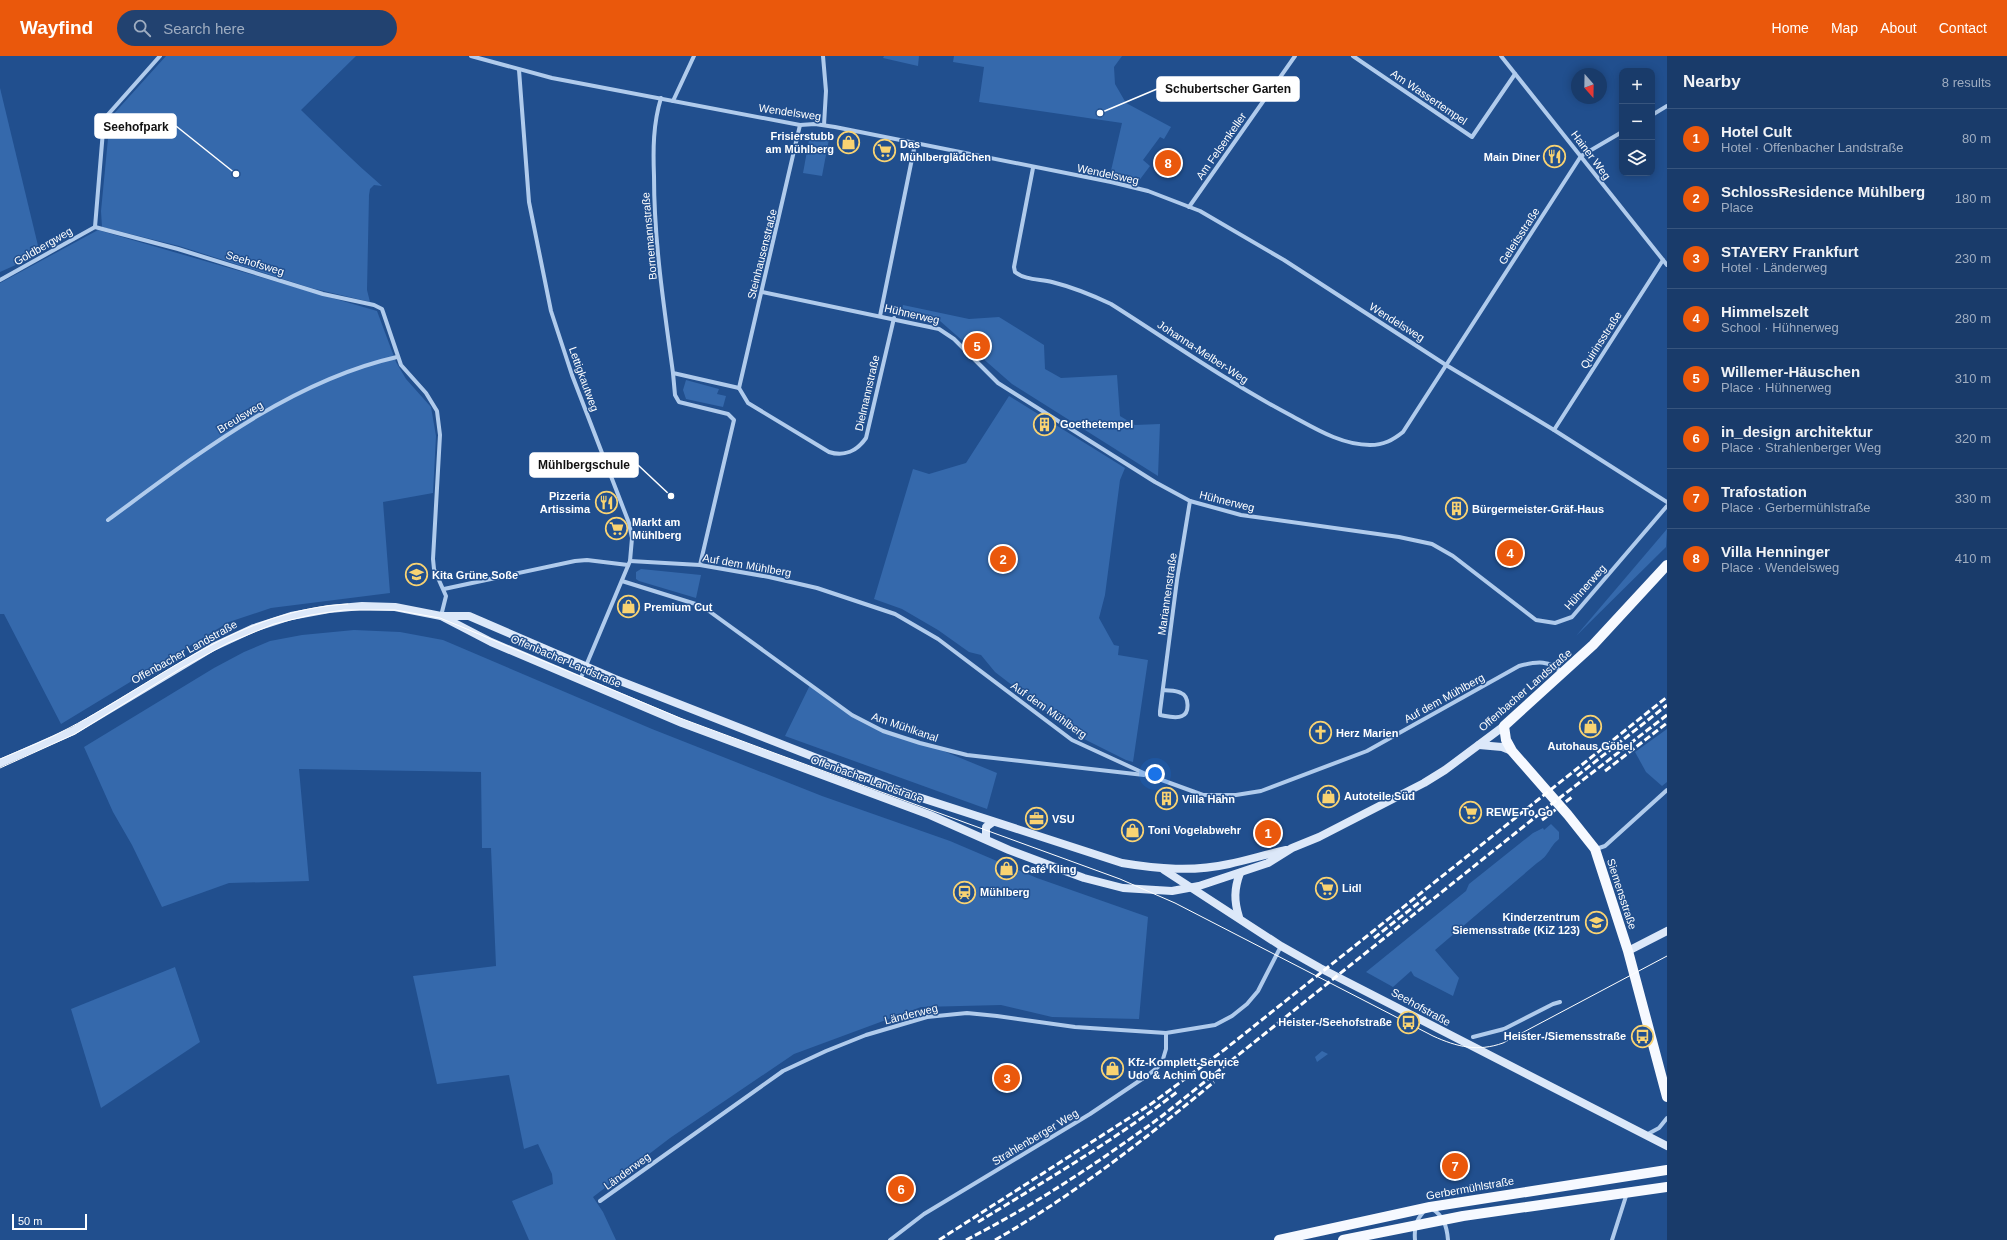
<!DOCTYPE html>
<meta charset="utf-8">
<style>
body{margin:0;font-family:Arial,sans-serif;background:#224270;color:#f1f3f6}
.controls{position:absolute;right:12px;top:12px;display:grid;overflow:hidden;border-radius:8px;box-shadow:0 2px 10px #0003}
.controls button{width:36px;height:36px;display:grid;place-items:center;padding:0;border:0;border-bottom:1px solid #37557e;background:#193b6a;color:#f1f3f6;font:20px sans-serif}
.compass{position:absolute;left:1571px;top:12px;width:36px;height:36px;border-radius:50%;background:#193b6a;box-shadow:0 2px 10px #0003;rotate:160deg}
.scale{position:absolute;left:12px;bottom:10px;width:75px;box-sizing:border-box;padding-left:4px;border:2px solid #fff;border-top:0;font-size:11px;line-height:14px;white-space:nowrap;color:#fff;-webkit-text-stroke:3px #214f8e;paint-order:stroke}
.you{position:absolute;left:1155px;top:718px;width:14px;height:14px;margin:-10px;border:3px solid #fff;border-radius:50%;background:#1a73e8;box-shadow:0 0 0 6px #1a73e833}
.badge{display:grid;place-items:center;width:26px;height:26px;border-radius:50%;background:#ea580c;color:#fff;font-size:13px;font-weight:700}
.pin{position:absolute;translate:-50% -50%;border:2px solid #fff;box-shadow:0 1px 4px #0006}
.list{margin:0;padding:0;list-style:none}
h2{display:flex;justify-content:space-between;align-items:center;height:52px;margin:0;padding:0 16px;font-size:17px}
h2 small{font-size:13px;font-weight:400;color:#9fadc1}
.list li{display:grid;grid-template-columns:26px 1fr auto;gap:12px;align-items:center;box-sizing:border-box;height:60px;padding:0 16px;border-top:1px solid #37557e}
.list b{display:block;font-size:15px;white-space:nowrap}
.list p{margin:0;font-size:13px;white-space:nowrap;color:#9fadc1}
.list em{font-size:13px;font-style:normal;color:#9fadc1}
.icon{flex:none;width:22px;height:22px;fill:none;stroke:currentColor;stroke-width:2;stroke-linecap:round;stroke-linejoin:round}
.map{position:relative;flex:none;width:1667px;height:1184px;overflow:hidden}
header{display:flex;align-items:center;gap:24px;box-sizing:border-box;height:56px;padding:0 20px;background:#ea580c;color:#fff}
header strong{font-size:19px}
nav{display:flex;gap:22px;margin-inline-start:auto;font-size:14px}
.search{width:280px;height:36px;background:#224270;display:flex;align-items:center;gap:10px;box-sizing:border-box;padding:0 14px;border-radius:22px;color:#9fadc1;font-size:15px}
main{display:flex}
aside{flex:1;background:#193b6a}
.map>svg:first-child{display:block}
.green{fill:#3569ac}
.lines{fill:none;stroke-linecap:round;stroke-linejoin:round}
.street{stroke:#b0cbec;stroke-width:4}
.secondary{stroke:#dce8f9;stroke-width:8}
.primary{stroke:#f6f9ff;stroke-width:10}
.tram{stroke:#fff;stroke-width:1}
.rail{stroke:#fff;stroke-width:3;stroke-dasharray:7 3;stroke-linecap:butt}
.labels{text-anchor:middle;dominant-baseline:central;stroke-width:3;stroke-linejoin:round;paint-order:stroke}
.street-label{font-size:11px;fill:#fff;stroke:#214f8e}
.poi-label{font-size:11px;font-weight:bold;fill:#fff;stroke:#214f8e;text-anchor:start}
.leader{fill:none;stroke:#fff;stroke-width:1.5}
.callout-dot{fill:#fff;stroke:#214f8e;stroke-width:1.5}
.callout{fill:#fff;stroke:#fff;stroke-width:1.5}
.callout-label{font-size:12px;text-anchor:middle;font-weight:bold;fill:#111}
</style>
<header>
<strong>Wayfind</strong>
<div class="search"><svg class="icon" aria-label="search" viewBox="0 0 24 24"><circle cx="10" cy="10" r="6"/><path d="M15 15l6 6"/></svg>Search here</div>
<nav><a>Home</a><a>Map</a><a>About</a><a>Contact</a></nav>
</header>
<main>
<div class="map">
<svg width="1667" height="1184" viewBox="0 0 1667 1184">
<rect width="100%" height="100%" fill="#214f8e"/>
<g class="green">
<path d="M166,0H356L301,54C328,80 354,106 382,130L374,129L370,133L369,139L367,234L370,246L311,232L179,190L102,171L101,155L110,62Z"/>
<polygon points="884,0 919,0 918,10 883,2"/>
<polygon points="954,0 1122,0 1114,11 1115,28 1126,47 1171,71 1164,83 1160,81 1143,104 1150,110 1138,126 1110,119 1122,67 979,46 984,11 953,6"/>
<polygon points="0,32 40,198 0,216"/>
<polygon points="810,79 829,83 822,120 803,117"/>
<polygon points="98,174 377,255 396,306 406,323 431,351 436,380 433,437 383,446 390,537 271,552 229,566 61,668 4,558 0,558 0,227"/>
<polygon points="903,249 969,263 999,261 1044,289 1045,313 1061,322 1117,319 1120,360 1135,369 1160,368 1158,420 1012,328 940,265 901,257"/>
<polygon points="686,324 719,333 717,338 726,340 723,351 686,343 683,334"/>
<polygon points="1009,340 1125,412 1120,424 1105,539 1099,562 1114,589 1119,590 1118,599 1148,604 1133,706 1126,704 1078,680 995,616 981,599 969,596 938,574 902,553 874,543 913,413 929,418 966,407"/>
<polygon points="1667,473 1666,491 1576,580"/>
<polygon points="641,513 701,519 696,542 639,525 636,523 636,516"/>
<polygon points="354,574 400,576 443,584 652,673 822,740 950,785 1037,822 1148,861 1139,963 1052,961 1001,949 921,951 794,998 670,1082 593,1141 603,1156 616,1184 529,1184 512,1145 553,1128 552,1118 538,1088 524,1093 509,1019 437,1028 413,920 496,910 491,792 482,792 481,716 299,713 309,825 229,827 162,851 132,789 113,756 84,691 214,612 244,596 270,585 302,579"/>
<polygon points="810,629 867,668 941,694 997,717 987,753 785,680"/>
<polygon points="1667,673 1667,726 1662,730 1646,716 1635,696"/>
<path d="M1551,768L1559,776V783C1548,792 1550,799 1537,807L1435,894L1459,922L1453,940L1414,920L1411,915L1393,931L1366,916L1466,835L1469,828L1533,777L1543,772L1544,774Z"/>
<polygon points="175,911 200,986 101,1052 71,953"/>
<polygon points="1322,995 1328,998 1317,1006 1315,1001"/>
</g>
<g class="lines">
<g class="street">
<polyline points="471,0 552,22 800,69 815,68 835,71 1111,126 1148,135 1200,155 1284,204 1446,309 1554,374 1667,446"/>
<polyline points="823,0 826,35 824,69"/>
<polyline points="1353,0 1472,81 1515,18"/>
<polyline points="1501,0 1667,209"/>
<polyline points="519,14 529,146 551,255 572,319 629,467 632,482 630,505 580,624"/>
<path d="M661,42C653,68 653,94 654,120C654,186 664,251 673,317L739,332"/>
<polyline points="673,45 694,0"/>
<polyline points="1652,59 1667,50"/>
<path d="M1033,112L1014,211L1015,216C1025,224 1040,223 1052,226C1072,231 1092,239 1111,248C1171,286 1229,327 1292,360C1316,373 1342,389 1370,389C1384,389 1393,384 1403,376L1581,100L1622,76"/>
<polyline points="1189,151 1295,0"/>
<polyline points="95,171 178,193 323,238 374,249 382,253 401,309 426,337 437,355 440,379 433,503 434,513 446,540 441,560"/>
<polyline points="95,171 104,63 160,0"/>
<polyline points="0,224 95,171"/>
<polyline points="762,236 939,273 954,283 998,327 1155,426 1190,445 1241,459 1399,481 1432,488 1453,500 1536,564 1555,567 1572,561 1667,450"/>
<polyline points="880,260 915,88"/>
<polyline points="673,317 675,339 679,346 728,358 734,364 700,509"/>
<path d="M739,332L748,347L829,396C844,401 857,395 866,382L894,262"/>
<polyline points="739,332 800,69"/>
<polyline points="1554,374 1663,204"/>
<path d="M108,464C195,400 290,325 397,301"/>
<path d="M630,505L700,509L769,521L817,532L895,558L938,583L1072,684L1148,719L1203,739H1236L1261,735L1367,695L1519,610C1538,605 1549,604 1563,617"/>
<polyline points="622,525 702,550 852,659 883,675 920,687 967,699 1144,719"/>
<polyline points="444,533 575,505 587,504 628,509"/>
<path d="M1163,634C1168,635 1176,634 1181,637C1189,640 1190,657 1182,660C1176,663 1166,660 1160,659V655L1177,524L1190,445"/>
<polyline points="1596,793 1605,790 1667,734"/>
<polyline points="1473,981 1504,973 1553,948 1560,946"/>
<polyline points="1646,1079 1659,1072 1667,1062"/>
<polyline points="600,1145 783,1015 826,995 866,979 927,961 967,957 997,960 1075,971 1166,977 1215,969 1232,960 1247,948 1258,935 1281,890"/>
<path d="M1431,1152C1444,1160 1447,1171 1448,1184"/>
<polyline points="890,1184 924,1158 1090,1058 1148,1019 1158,1011 1163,1003 1166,993 1166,977"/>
<path d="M1415,1184C1414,1172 1416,1164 1424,1155"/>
<polyline points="1612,1184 1627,1137"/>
</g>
<g class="secondary">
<path d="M442,560H469L615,623L906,737L1122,807C1158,813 1193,816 1229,808C1248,804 1267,798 1286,794"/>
<polyline points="1479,689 1502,691 1512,695"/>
<polyline points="0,707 73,675 213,591 254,572 291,560 329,553 362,550 395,551 441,560 491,586 682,667 930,759 1009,794 1084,822 1123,832 1172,835 1199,830 1268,807 1292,792 1319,781 1424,727 1445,714 1504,670"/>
<polyline points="986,783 986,771 993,766"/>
<polyline points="1164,814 1281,890 1320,912 1667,1090"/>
<path d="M1239,861C1234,845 1234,833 1240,817"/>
<polyline points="1628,895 1667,875"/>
</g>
<g class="primary">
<polyline points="1667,509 1593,589 1504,670 1506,684 1512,695 1568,759 1595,793 1628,895 1667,1041"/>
<polyline points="1279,1184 1430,1151 1667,1114"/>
<polyline points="1343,1184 1463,1160 1667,1131"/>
</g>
<g class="tram">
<path d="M0,703C23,693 47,684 69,672C162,623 238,554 348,548"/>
<path d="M0,712L75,678L180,613L228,587L274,568L311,559L344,554H395L417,558L440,562L462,571L680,662L777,698L1120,823L1175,847L1433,980C1457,991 1478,996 1503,987L1667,900"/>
</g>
<g class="rail">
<polyline points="1605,715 1667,667"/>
<polyline points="1577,720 1667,649"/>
<polyline points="1542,764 1572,741"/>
<polyline points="1374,882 1426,841"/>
<path d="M978,1166C1045,1125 1115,1084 1177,1036"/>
<polyline points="939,1184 1151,1048 1224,994 1667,641"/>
<path d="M966,1184C1035,1149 1099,1106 1162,1060L1553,747L1667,659"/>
<path d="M995,1184C1074,1139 1144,1084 1214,1026"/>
</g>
</g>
<defs>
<symbol id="shop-ring" viewBox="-11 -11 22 22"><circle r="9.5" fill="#214f8e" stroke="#f9d372" stroke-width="1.5"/><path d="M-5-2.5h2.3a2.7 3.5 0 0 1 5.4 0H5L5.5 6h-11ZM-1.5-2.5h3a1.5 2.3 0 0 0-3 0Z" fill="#f9d372"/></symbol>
<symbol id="supermarket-ring" viewBox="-11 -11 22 22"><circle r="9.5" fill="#214f8e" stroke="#f9d372" stroke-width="1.5"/><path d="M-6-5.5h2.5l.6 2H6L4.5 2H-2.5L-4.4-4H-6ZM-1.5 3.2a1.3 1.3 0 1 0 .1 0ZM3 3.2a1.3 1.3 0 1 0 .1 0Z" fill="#f9d372"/></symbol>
<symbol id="restaurant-ring" viewBox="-11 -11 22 22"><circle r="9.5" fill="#214f8e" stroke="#f9d372" stroke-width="1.5"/><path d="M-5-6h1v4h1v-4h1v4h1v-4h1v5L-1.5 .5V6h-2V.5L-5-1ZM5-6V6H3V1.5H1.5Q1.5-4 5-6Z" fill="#f9d372"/></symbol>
<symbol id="building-ring" viewBox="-11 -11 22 22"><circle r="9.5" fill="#214f8e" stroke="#f9d372" stroke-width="1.5"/><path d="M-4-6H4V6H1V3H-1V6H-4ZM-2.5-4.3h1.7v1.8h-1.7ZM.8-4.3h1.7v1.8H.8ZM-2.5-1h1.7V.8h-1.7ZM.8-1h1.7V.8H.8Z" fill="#f9d372"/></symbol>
<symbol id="school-ring" viewBox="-11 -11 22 22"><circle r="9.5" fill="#214f8e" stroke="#f9d372" stroke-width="1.5"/><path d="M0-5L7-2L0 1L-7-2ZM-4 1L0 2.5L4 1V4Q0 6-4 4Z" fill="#f9d372"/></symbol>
<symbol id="church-ring" viewBox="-11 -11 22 22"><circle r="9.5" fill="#214f8e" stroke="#f9d372" stroke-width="1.5"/><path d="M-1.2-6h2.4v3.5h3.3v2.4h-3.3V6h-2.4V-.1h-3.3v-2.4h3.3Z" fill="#f9d372"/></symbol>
<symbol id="office-ring" viewBox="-11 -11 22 22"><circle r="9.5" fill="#214f8e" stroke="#f9d372" stroke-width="1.5"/><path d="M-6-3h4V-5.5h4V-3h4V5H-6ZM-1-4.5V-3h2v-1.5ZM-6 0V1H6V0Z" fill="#f9d372"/></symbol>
<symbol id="station-ring" viewBox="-11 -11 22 22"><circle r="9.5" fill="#214f8e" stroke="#f9d372" stroke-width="1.5"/><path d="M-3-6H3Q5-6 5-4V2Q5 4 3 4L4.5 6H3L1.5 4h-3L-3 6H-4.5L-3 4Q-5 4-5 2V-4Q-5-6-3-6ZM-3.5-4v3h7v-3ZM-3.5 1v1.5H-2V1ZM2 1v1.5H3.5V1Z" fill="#f9d372"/></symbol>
<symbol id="bus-ring" viewBox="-11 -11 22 22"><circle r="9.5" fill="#214f8e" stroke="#f9d372" stroke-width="1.5"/><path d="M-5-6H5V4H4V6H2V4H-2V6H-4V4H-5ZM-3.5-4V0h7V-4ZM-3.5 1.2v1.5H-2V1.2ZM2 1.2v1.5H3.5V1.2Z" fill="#f9d372"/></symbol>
</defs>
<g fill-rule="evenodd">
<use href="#shop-ring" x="836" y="74" width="25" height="25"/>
<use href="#supermarket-ring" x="872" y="82" width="25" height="25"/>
<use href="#restaurant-ring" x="1542" y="88" width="25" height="25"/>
<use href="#building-ring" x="1032" y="356" width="25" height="25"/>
<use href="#restaurant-ring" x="594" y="434" width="25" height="25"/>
<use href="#building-ring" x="1444" y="440" width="25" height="25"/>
<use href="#supermarket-ring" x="604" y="460" width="25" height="25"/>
<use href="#school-ring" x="404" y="506" width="25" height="25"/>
<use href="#shop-ring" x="616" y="538" width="25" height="25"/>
<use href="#shop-ring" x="1578" y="658" width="25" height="25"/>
<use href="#church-ring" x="1308" y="664" width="25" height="25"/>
<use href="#shop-ring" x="1316" y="728" width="25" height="25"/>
<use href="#building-ring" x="1154" y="730" width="25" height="25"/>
<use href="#supermarket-ring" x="1458" y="744" width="25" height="25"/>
<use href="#office-ring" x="1024" y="750" width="25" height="25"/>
<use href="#shop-ring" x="1120" y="762" width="25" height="25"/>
<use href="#shop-ring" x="994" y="800" width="25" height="25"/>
<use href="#supermarket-ring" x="1314" y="820" width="25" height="25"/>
<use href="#station-ring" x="952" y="824" width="25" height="25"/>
<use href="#school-ring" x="1584" y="854" width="25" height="25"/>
<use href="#bus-ring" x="1396" y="954" width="25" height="25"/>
<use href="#bus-ring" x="1630" y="968" width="25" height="25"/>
<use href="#shop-ring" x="1100" y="1000" width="25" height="25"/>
</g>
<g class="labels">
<g class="street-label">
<text transform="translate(1429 41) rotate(34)">Am Wassertempel</text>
<text transform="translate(790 56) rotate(8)">Wendelsweg</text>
<text transform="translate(1221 90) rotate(-55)">Am Felsenkeller</text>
<text transform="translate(1591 99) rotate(53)">Hainer Weg</text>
<text transform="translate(1108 118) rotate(12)">Wendelsweg</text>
<text transform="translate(649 180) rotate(-95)">Bornemannstraße</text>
<text transform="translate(1519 180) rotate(-57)">Geleitsstraße</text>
<text transform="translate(43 190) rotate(-30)">Goldbergweg</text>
<text transform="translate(762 198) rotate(-76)">Steinhausenstraße</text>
<text transform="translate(255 207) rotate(17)">Seehofsweg</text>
<text transform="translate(912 258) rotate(13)">Hühnerweg</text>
<text transform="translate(1397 266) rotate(32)">Wendelsweg</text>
<text transform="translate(1601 284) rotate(-57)">Quirinsstraße</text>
<text transform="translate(1203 296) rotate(33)">Johanna-Melber-Weg</text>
<text transform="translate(584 323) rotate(70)">Lettigkautweg</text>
<text transform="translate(867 337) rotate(-77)">Dielmannstraße</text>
<text transform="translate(240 361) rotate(-31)">Breulsweg</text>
<text transform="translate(1227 445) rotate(14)">Hühnerweg</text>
<text transform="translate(747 509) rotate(10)">Auf dem Mühlberg</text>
<text transform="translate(1585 531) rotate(-48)">Hühnerweg</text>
<text transform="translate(1167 538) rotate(-82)">Mariannenstraße</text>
<text transform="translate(184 596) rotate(-29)">Offenbacher Landstraße</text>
<text transform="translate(566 605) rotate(23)">Offenbacher Landstraße</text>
<text transform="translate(1525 634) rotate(-41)">Offenbacher Landstraße</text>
<text transform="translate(1444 642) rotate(-29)">Auf dem Mühlberg</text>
<text transform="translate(1049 654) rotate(35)">Auf dem Mühlberg</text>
<text transform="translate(905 671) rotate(19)">Am Mühlkanal</text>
<text transform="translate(867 723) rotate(20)">Offenbacher Landstraße</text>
<text transform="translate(1622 838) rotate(72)">Siemensstraße</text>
<text transform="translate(1421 951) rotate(29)">Seehofstraße</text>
<text transform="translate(911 958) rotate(-14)">Länderweg</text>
<text transform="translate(1035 1081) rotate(-31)">Strahlenberger Weg</text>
<text transform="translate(627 1115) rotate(-36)">Länderweg</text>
<text transform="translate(1470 1132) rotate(-10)">Gerbermühlstraße</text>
</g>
<g class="poi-label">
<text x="834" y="80" text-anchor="end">Frisierstubb<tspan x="834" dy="13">am Mühlberg</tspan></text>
<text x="900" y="88">Das<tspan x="900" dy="13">Mühlberglädchen</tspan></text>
<text x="1540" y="101" text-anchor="end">Main Diner</text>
<text x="1060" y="368">Goethetempel</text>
<text x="590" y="440" text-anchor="end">Pizzeria<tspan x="590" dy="13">Artissima</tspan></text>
<text x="1472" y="453">Bürgermeister-Gräf-Haus</text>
<text x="632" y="466">Markt am<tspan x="632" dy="13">Mühlberg</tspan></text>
<text x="432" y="519">Kita Grüne Soße</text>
<text x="644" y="551">Premium Cut</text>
<text x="1336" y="677">Herz Marien</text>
<text x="1590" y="690" text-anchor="middle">Autohaus Göbel</text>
<text x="1344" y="740">Autoteile Süd</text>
<text x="1182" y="743">Villa Hahn</text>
<text x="1486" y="756">REWE To Go</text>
<text x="1052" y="763">VSU</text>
<text x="1148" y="774">Toni Vogelabwehr</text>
<text x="1022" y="813">Café Kling</text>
<text x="1342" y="832">Lidl</text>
<text x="980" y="836">Mühlberg</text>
<text x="1580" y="861" text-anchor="end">Kinderzentrum<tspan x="1580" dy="13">Siemensstraße (KiZ 123)</tspan></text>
<text x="1392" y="966" text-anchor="end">Heister-/Seehofstraße</text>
<text x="1626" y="980" text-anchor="end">Heister-/Siemensstraße</text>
<text x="1128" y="1006">Kfz-Komplett-Service<tspan x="1128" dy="13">Udo &amp; Achim Ober</tspan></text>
</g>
</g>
<path class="leader" d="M1100 57L1157 33M236 118L176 70M671 440L638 409"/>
<g class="callout-dot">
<circle cx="1100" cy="57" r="4"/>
<circle cx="236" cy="118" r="4"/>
<circle cx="671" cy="440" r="4"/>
</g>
<g class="callout">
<rect x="1157" y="21" width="142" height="24" rx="4"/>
<rect x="95" y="58" width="81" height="24" rx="4"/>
<rect x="530" y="397" width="108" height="24" rx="4"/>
</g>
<g class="callout-label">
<text x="1228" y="37">Schubertscher Garten</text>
<text x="136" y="75">Seehofpark</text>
<text x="584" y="413">Mühlbergschule</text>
</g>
</svg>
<div class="controls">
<button>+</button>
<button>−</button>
<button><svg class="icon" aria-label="layers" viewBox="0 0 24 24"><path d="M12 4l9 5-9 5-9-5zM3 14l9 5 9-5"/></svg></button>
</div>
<svg class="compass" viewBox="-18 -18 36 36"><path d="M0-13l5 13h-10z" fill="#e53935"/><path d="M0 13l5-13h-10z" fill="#9fadc1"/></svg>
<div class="scale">50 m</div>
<div class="you"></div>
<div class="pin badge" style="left:1268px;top:777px">1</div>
<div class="pin badge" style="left:1003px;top:503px">2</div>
<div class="pin badge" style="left:1007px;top:1022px">3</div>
<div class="pin badge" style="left:1510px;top:497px">4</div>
<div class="pin badge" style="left:977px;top:290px">5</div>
<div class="pin badge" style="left:901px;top:1133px">6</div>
<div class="pin badge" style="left:1455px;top:1110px">7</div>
<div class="pin badge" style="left:1168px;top:107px">8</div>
</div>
<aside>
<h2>Nearby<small>8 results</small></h2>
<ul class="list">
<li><span class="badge">1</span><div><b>Hotel Cult</b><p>Hotel · Offenbacher Landstraße</p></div><em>80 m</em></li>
<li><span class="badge">2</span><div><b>SchlossResidence Mühlberg</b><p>Place</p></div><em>180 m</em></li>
<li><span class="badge">3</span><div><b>STAYERY Frankfurt</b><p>Hotel · Länderweg</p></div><em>230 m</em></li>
<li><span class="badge">4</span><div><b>Himmelszelt</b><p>School · Hühnerweg</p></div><em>280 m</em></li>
<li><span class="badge">5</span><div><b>Willemer-Häuschen</b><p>Place · Hühnerweg</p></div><em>310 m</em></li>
<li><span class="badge">6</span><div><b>in_design architektur</b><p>Place · Strahlenberger Weg</p></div><em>320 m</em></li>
<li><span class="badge">7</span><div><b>Trafostation</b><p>Place · Gerbermühlstraße</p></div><em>330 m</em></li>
<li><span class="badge">8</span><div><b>Villa Henninger</b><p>Place · Wendelsweg</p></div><em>410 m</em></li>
</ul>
</aside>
</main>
